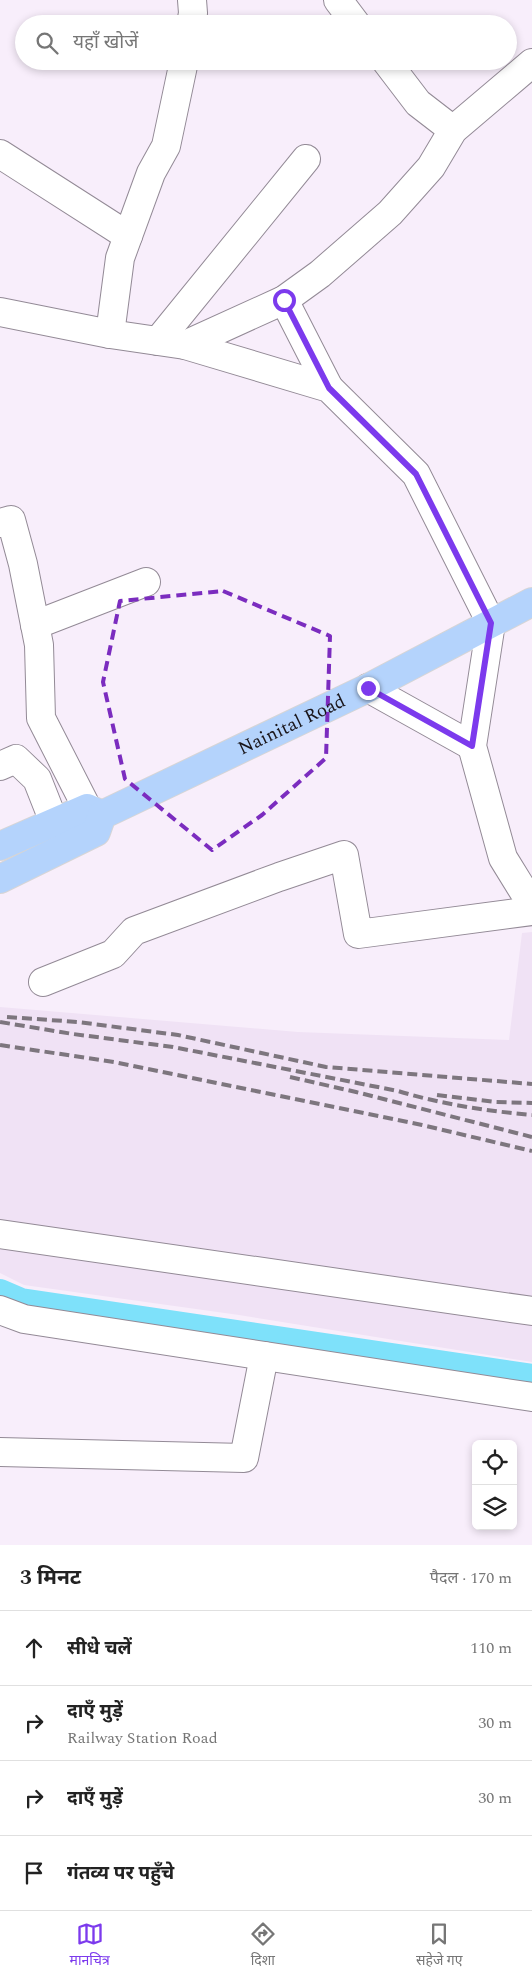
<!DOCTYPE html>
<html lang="hi">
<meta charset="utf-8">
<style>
body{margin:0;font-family:Spectral,"Noto Sans Devanagari",serif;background:#f6f6f6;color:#222}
.controls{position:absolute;right:15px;bottom:15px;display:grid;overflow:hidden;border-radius:8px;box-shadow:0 2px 8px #0003}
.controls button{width:45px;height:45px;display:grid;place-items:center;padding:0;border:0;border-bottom:1px solid #e0e0e0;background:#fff;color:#222;font:25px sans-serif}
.stop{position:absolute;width:15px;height:15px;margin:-11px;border:4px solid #7c3aed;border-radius:50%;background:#fff}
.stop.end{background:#7c3aed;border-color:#fff;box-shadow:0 1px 5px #0008}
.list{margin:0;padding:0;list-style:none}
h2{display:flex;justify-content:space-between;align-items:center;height:65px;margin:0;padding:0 20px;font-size:21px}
h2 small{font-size:16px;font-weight:400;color:#767676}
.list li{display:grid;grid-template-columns:32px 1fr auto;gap:15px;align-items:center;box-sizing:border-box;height:75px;padding:0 20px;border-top:1px solid #e0e0e0}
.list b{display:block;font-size:19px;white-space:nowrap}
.list p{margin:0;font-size:16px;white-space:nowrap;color:#767676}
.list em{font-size:16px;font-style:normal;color:#767676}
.icon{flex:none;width:28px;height:28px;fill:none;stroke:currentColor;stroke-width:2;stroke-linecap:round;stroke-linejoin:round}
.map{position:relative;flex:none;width:532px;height:1545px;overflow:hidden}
.search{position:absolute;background:#fff;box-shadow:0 2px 8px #0003;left:15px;right:15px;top:15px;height:55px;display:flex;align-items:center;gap:12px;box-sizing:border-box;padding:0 18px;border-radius:28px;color:#767676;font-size:19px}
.sheet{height:365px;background:#fff}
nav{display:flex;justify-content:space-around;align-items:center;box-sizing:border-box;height:70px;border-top:1px solid #e0e0e0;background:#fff;font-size:14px;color:#767676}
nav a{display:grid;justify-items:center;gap:2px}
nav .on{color:#7c3aed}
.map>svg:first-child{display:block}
.built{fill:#f0e2f5}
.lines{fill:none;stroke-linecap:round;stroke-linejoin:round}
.canal{stroke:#7ee1fa;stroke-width:26}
.minor-casing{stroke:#938a96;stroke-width:30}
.highway-casing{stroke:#d6d5d6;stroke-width:30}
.minor{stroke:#fff;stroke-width:28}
.highway{stroke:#b4d3fc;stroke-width:28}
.rail{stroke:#7d767e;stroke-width:4;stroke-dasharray:10 5;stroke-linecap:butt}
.route{stroke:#7c3aed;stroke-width:6}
.marked{fill:none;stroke:#7b2cbf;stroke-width:4;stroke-dasharray:10 6;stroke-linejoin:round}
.labels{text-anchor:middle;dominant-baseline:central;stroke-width:4;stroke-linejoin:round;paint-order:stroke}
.street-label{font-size:19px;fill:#19151a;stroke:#fff}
</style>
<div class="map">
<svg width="532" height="1545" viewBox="0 0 532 1545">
<rect width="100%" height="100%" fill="#f8eefb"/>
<polygon class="built" points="532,932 532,1362 239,1315 24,1285 0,1273 0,1007 298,1032 509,1040 522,933"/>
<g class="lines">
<polyline class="canal" points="0,1292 21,1301 532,1377"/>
<defs>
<g id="minor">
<polyline points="338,0 356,24"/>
<polyline points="191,24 193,13 192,0"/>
<polyline points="386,61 418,103 453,130"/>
<polyline points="0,154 128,236"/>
<polyline points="284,300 329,388"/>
<polyline points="0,312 110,334 185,345 329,388 416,474 491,623 472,746 503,858 532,905"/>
<polyline points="110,334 120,258 151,173 166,146 184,61"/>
<polyline points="158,341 306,159"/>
<polyline points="185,345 284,300 320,274 390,213 431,167 453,130 532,63"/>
<polyline points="0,523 11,520 23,564 39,645 41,718 87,808"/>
<polyline points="35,625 146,582"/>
<polyline points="368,688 472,746"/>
<polyline points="0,766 16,759 37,779 54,822"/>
<polyline points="43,982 113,954 134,931 279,877 344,855 358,934 532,911"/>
<polyline points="0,1234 532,1311"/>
<polyline points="0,1310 24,1319 532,1397"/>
<polyline points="0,1452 244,1458 264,1356"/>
</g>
<g id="highway">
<polyline points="0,846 87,808 102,815"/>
<path id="s1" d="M0,879L96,832L102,815L368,688L532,602"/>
</g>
</defs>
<use href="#minor" class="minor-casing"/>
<use href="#highway" class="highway-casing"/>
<use href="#minor" class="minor"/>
<use href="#highway" class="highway"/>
<g class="rail">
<polyline points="7,1017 78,1022 178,1035 326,1067 532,1084"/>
<path d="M0,1022L73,1034L173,1047L398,1091C441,1104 486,1111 532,1115"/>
<polyline points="0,1045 114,1062 422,1125 532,1151"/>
<polyline points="290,1077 356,1092 532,1137"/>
<polyline points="437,1095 496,1102 532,1103"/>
</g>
</g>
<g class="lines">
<polyline class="route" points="284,300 329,388 416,474 491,623 472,746 368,688"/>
</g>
<path class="marked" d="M223,591L330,636L326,758L262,815L212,850L125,779L103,682L120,601Z"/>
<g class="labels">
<g class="street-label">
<text stroke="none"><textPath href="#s1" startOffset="335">Nainital Road</textPath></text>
</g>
</g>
</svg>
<div class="controls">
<button><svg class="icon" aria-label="locate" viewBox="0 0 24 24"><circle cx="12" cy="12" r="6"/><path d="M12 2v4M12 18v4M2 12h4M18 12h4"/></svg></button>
<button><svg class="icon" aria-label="layers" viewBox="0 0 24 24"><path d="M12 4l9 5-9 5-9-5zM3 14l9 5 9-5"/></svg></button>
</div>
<div class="stop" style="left:284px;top:300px"></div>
<div class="stop end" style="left:368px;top:688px"></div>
<div class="search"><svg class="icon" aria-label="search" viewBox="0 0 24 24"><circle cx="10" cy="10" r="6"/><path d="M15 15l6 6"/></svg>यहाँ खोजें</div>
</div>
<section class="sheet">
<h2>3 मिनट<small>पैदल · 170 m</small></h2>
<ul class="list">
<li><svg class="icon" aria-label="ahead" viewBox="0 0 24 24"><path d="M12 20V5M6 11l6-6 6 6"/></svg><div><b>सीधे चलें</b></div><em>110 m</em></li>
<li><svg class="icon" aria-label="right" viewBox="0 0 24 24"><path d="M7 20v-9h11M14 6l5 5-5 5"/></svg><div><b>दाएँ मुड़ें</b><p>Railway Station Road</p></div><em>30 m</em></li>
<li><svg class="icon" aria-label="right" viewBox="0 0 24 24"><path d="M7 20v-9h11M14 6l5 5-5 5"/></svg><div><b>दाएँ मुड़ें</b></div><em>30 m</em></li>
<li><svg class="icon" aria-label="arrive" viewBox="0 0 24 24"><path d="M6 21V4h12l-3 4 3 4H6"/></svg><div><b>गंतव्य पर पहुँचे</b></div></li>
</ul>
</section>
<nav>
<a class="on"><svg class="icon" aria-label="map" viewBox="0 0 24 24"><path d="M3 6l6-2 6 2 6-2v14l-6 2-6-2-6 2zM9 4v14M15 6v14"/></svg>मानचित्र</a>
<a><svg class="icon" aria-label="directions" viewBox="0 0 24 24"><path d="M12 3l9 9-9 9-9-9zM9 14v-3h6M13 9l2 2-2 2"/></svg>दिशा</a>
<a><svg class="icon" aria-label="saved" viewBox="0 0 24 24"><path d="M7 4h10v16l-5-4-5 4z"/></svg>सहेजे गए</a>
</nav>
